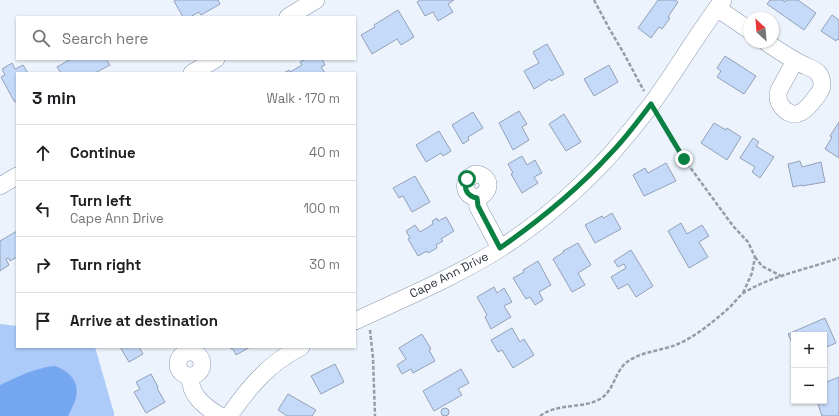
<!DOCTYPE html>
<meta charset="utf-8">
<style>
body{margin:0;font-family:"Space Grotesk",sans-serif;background:#f2f2f2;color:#202124}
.controls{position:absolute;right:12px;bottom:12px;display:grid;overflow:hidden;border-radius:0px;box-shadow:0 1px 3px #0004}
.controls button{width:36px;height:36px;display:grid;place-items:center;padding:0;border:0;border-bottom:1px solid #e0e0e0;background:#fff;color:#202124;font:20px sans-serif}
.compass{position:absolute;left:743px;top:12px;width:36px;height:36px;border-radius:50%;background:#fff;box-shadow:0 1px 3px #0004;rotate:334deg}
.stop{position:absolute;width:12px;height:12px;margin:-9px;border:3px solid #0b8043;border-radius:50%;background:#fff}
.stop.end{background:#0b8043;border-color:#fff;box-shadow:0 1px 4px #0008}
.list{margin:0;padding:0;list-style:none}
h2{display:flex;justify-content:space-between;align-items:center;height:52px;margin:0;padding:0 16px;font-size:17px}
h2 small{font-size:13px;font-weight:400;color:#757577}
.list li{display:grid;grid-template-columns:26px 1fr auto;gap:12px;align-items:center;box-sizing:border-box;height:56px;padding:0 16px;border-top:1px solid #e0e0e0}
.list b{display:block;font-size:15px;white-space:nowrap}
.list p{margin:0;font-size:13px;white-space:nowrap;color:#757577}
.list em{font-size:13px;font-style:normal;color:#757577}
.icon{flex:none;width:22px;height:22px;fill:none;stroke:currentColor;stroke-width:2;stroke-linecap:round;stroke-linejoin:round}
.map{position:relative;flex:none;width:839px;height:416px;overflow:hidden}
.search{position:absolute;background:#fff;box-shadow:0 1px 3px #0004;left:16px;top:16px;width:340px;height:44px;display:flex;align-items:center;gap:10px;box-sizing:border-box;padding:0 14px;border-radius:0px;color:#757577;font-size:15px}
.panel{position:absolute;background:#fff;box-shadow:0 1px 3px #0004;left:16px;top:72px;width:340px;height:276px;border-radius:0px}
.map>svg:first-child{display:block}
.green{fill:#adcbf8}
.water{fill:#75a7f1}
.building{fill:#c5daf9;stroke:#93a1b7}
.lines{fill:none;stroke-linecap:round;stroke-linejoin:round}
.minor-casing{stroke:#8a99ae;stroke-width:18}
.path{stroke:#959ca5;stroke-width:2.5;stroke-dasharray:4 2;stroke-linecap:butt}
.minor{stroke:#fff;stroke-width:17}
.route{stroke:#0b8043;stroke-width:5}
.labels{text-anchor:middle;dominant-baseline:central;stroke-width:4;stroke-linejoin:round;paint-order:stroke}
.street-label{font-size:12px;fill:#2b313a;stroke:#fff}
</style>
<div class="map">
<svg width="839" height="416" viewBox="0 0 839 416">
<rect width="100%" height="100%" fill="#ecf3fc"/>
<polygon class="green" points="0,324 17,326 17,347 95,347 114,413 114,416 0,416"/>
<path class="water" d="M54,366C69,370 80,382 76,398C74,404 71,410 68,416H0V385C17,377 35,368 54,366Z"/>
<g class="building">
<polygon points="176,0 218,0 220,4 201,15 199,12 190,17 183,17 174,1"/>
<polygon points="420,0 454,0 448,4 453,12 438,21 433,12 425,16 417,2"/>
<polygon points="658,0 675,0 678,2 668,17 670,18 662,29 659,27 651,38 638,28"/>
<polygon points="770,0 783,0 785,2 786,0 798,0 816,13 804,30 767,4"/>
<polygon points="398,10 414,37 401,45 397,39 372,54 361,35 375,27 374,25"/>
<polygon points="832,15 839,20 839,40 837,39 836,41 821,31"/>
<polygon points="547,44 564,74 551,81 550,79 534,89 524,71 539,63 533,52"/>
<polygon points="725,56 756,76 744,94 717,77 721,71 717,68"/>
<polygon points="71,59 106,59 110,65 95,73 61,73 57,67"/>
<polygon points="306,59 322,59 325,65 321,67 325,73 284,73 289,70 290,72 302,65 300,62"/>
<polygon points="12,63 15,69 23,65 28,73 17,73 17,104 15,101 14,101 1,77 5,75 2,69"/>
<polygon points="609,65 618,82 594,96 584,79"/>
<polygon points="519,111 527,124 522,127 529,140 513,150 499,123"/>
<polygon points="473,112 483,128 468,137 469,140 463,144 452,125"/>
<polygon points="564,114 581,142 566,151 549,124"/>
<polygon points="839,122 839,158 825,149 832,137 830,136"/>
<polygon points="714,123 726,130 727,128 741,137 727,160 701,143"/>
<polygon points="439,131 451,151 443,156 441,153 426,162 416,145"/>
<polygon points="753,138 759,142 756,146 774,157 760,178 752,172 755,167 740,158"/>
<polygon points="522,156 527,165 535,160 542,173 534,177 538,183 522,193 511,174 513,173 508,164"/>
<polygon points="800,161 802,167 821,162 825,182 802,186 802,185 793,187 788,164"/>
<polygon points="666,163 676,181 644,196 633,175 645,168 648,173"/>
<polygon points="415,176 430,202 412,212 403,196 399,198 393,188"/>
<polygon points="612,213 621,229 595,243 585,225 602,216 604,218"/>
<polygon points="446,217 454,231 441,239 443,241 436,245 437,248 428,253 427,251 418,256 408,239 410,238 406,231 415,225 420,232 433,224 432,221 437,218 438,221"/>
<polygon points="681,223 687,234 702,225 709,236 699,242 708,257 689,268 668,231"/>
<polygon points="17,231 17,257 10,261 9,258 6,259 9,265 0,271 0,241"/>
<polygon points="578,243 591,265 578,273 585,285 572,292 553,259 564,252 563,251"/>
<polygon points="631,250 653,286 636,297 628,284 618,289 611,277 626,268 624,264 618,267 614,261"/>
<polygon points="538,261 551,285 539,292 543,300 535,305 530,297 526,299 513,278 524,272 523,270"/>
<polygon points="494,287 497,293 504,288 512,302 504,306 511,317 491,329 485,317 487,315 477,297"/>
<polygon points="825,318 836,343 824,348 824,335 794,335 794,347 788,334"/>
<polygon points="512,328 520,342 524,339 534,355 513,368 502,350 498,352 491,340"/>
<polygon points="422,334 431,349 429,350 435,361 413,373 411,369 402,374 397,365 406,359 399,348"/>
<polygon points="120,347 139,347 143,354 129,362"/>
<polygon points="230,347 250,347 236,355 233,349 231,349"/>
<polygon points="335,364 344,382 321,394 311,376"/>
<polygon points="461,369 469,383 458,389 462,395 434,411 423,391"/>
<polygon points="151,374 158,387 157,388 165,402 146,413 134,392 140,389 136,382"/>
<polygon points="839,377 839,416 822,416 817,401 824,401 824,383"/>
<polygon points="288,394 316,410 312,416 287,416 278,410"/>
<circle cx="445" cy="412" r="4"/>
</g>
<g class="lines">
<defs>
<g id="minor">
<polyline points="717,8 749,30"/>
<polyline points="288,17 316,0"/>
<path d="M766,42C779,51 792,60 806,66C811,68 816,70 819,74C821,77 822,82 822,86C822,90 818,94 816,97C808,108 796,123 782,107C778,102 777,96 779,90L795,61"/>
<polyline points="192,73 216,59"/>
<polyline points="0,186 17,176"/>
<path d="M477,198C467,196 463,189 467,179L475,174C491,175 493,192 477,198L478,207L500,248"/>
<path d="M355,321C404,298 455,277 501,248C541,222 579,189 611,154C625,138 638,122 651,105C676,71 697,34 723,0"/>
<circle cx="190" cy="364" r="12"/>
<path d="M190,376C190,396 204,406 220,416"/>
<path d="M229,416C248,388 270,362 301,347"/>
</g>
</defs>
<use href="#minor" class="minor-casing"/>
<g class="path">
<polyline points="594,0 610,30 623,52 644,91"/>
<polyline points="660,117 671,140 684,159 733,226 748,242 755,257 752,273 743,293"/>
<polyline points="755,257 762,266 781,276"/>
<polyline points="370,330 373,358 375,416"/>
<path d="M540,416C557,403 580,409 598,400C614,393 614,372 627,362C642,351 662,351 678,344C698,335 714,321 730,307C735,302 739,296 745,292C774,275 808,269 839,258"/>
</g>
<use href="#minor" class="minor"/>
</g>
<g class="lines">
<path class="route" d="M467,179C463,189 467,196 477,198L478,206L500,248C540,220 577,190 610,154C625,139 638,121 651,104L684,159"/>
</g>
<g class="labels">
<g class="street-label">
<text transform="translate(449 275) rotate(-27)">Cape Ann Drive</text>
</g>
</g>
</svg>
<div class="controls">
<button>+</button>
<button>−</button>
</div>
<svg class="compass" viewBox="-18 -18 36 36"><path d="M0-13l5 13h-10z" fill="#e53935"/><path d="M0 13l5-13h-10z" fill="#757577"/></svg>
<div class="stop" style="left:467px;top:179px"></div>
<div class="stop end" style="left:684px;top:159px"></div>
<div class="search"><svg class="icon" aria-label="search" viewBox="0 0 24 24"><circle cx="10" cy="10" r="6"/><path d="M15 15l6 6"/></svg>Search here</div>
<section class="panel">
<h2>3 min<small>Walk · 170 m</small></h2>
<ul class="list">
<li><svg class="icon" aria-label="ahead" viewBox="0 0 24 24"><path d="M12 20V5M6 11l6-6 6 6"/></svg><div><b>Continue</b></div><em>40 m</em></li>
<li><svg class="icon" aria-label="left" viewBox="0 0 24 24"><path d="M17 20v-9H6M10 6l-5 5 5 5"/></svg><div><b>Turn left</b><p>Cape Ann Drive</p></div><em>100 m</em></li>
<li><svg class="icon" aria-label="right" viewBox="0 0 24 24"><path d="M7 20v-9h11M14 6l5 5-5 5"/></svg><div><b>Turn right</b></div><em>30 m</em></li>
<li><svg class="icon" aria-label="arrive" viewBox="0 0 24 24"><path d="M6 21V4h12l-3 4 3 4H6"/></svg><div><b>Arrive at destination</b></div></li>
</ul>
</section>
</div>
